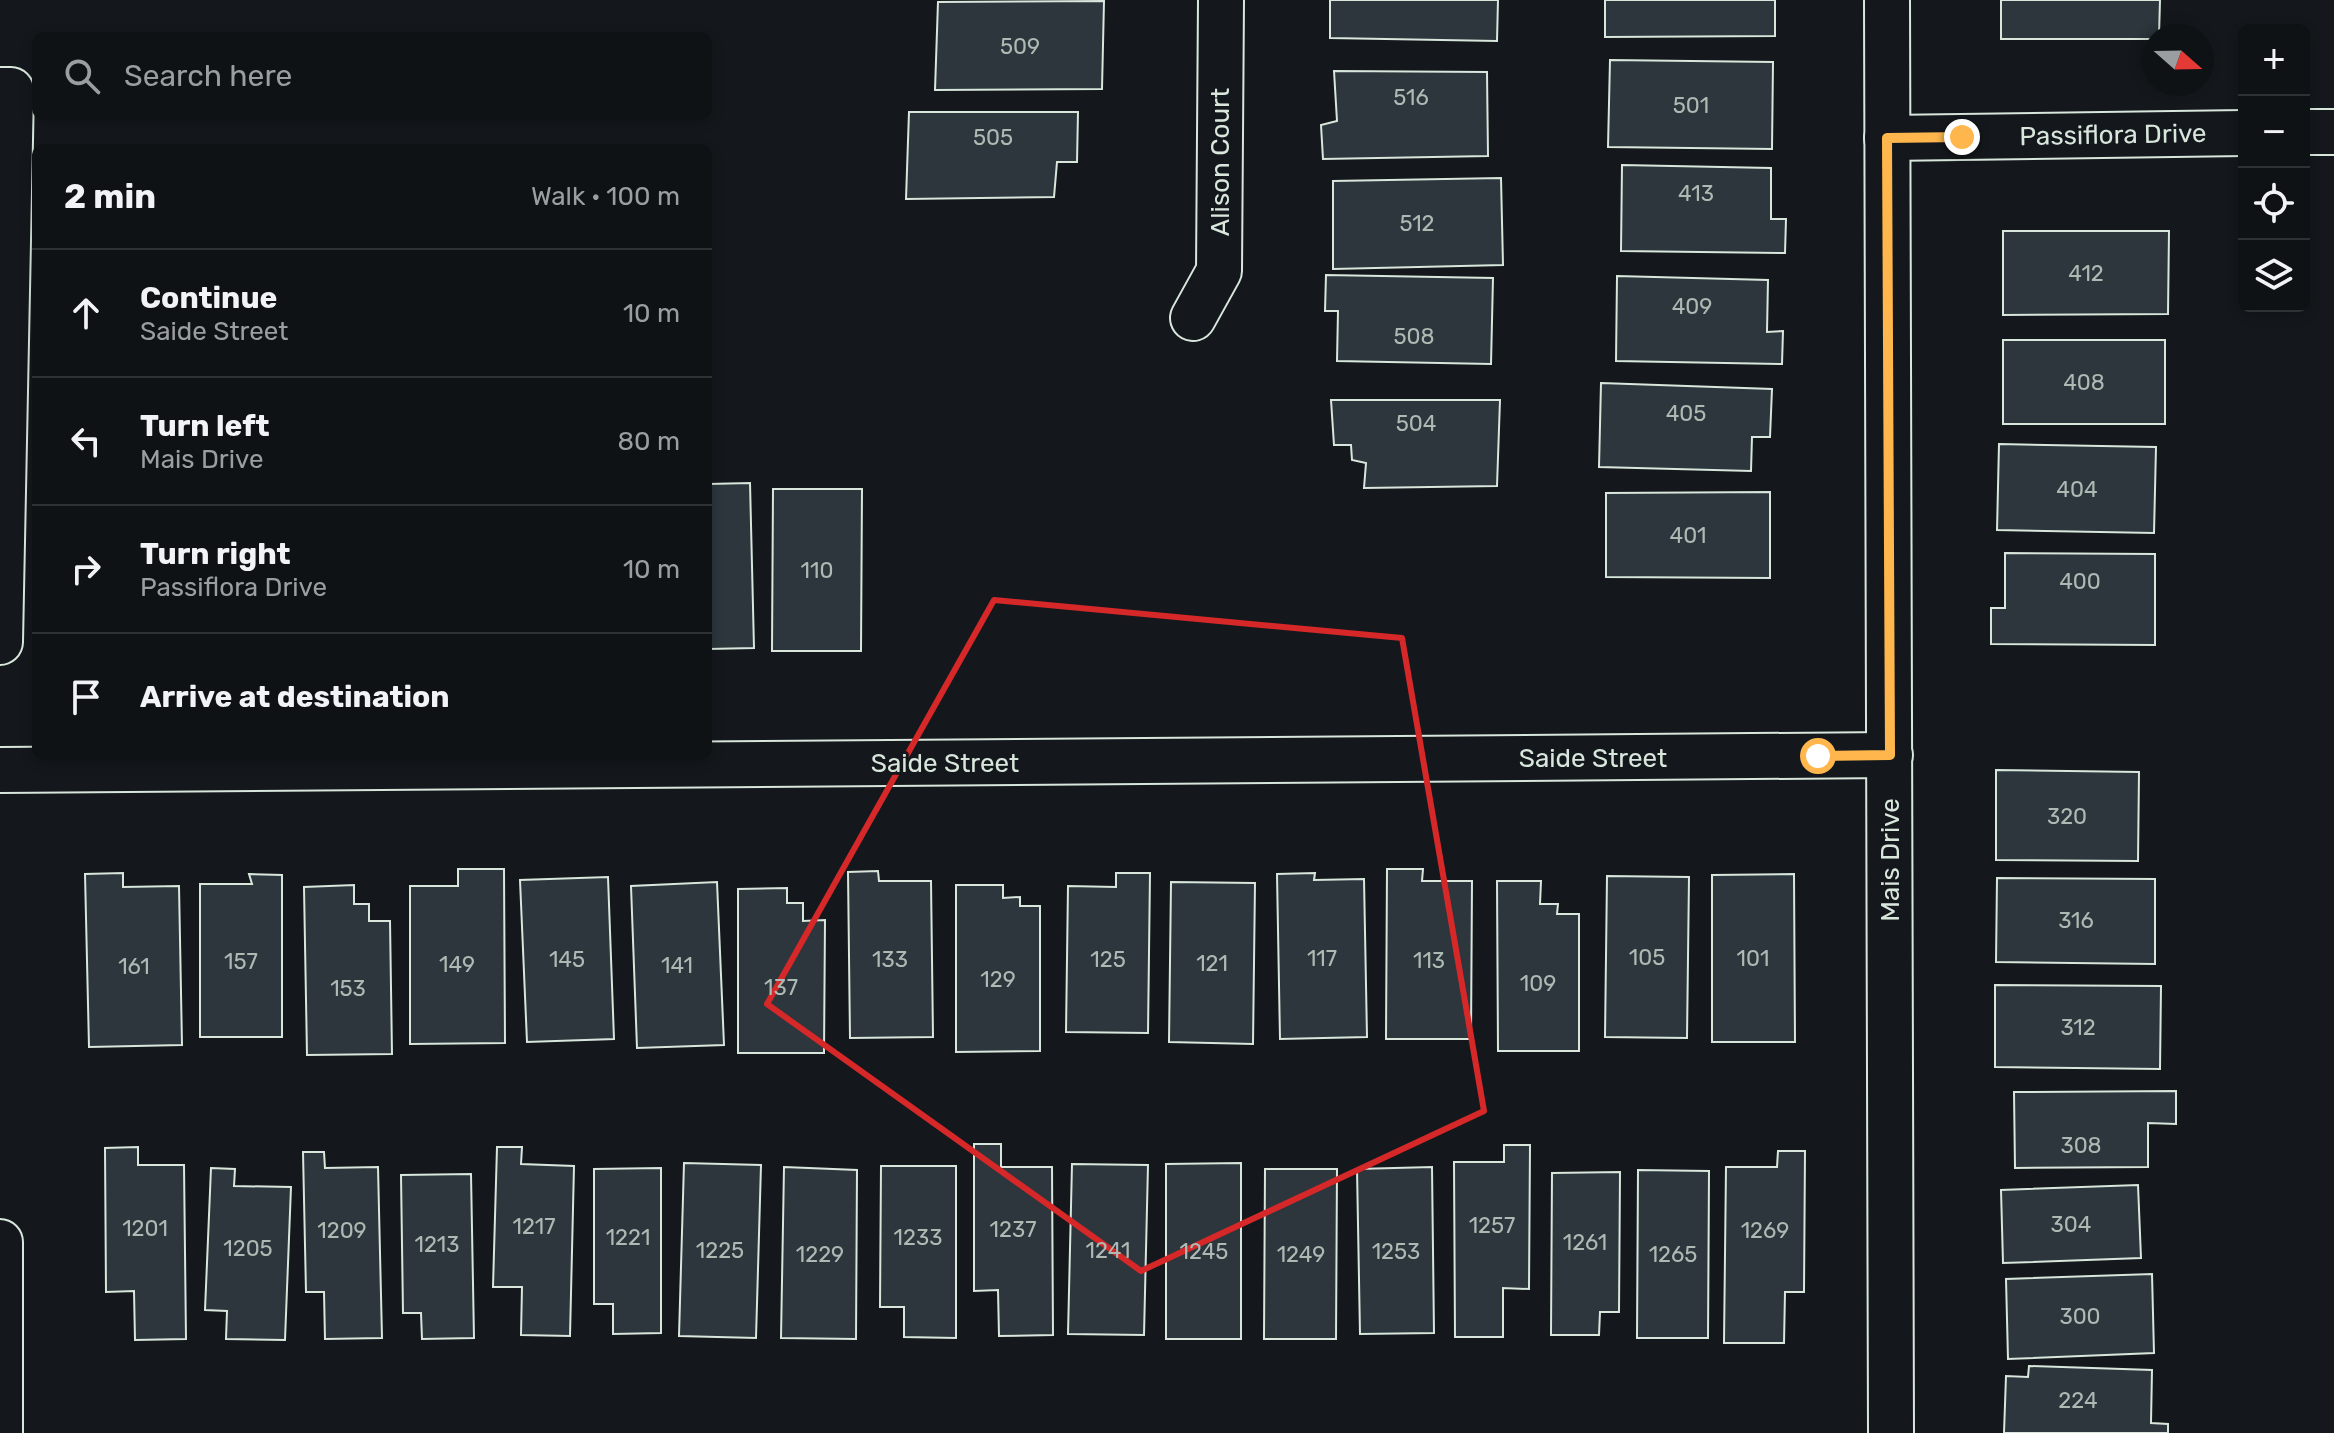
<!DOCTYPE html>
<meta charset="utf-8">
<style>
body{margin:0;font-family:Rubik,sans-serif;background:#181b1e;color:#f1f3f6}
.controls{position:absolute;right:24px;top:24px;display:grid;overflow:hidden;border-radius:12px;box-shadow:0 4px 12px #0003}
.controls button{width:72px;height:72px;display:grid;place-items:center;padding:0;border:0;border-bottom:2px solid #2f3234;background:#0f1215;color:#f1f3f6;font:40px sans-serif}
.compass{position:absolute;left:2142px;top:24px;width:72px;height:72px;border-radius:50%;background:#0f1215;box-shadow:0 4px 12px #0003;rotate:110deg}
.stop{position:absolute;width:24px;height:24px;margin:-18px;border:6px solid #ffb74d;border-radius:50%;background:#fff}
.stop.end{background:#ffb74d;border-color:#fff;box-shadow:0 2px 8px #0008}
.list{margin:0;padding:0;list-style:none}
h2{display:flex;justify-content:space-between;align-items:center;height:104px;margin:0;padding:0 32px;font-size:34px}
h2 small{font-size:26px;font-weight:400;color:#9b9ea0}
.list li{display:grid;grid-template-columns:52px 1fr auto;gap:24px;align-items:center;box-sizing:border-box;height:128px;padding:0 32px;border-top:2px solid #2f3234}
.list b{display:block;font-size:30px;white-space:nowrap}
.list p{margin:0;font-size:26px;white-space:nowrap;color:#9b9ea0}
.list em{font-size:26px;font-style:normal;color:#9b9ea0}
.icon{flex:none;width:44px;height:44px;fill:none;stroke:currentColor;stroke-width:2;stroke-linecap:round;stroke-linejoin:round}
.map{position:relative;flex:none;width:2334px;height:1433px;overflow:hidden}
.search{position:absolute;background:#0f1215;box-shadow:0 4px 12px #0003;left:32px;top:32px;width:680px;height:88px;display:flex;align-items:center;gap:20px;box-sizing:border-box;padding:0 28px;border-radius:12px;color:#9b9ea0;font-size:30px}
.panel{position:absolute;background:#0f1215;box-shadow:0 4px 12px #0003;left:32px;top:144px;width:680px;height:616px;border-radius:12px}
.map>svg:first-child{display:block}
.building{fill:#2c363c;stroke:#d8e6dc;stroke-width:2}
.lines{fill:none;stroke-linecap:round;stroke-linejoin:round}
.minor-casing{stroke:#d8e6dc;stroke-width:48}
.minor{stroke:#14181c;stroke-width:44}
.route{stroke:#ffb74d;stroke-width:10}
.marked{fill:none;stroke:#d62828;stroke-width:6;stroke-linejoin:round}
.labels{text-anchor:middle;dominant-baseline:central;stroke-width:6;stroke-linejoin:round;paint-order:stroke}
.number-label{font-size:22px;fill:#adbab4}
.street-label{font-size:26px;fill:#d8e6dc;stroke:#14181c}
</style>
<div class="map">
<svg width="2334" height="1433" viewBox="0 0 2334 1433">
<rect width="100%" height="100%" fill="#14181c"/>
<g class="building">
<polygon points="1330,0 1498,0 1497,41 1330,38"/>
<polygon points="1605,0 1775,0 1775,36 1605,37"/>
<polygon points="2001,0 2160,0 2159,36 2154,36 2154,39 2001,39"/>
<polygon points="1104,1 1102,89 935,90 938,2"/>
<polygon points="1610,60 1773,62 1772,149 1608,147"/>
<polygon points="1334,71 1487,72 1488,156 1323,159 1321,125 1337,121"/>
<polygon points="909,112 1078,112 1077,162 1057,162 1054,197 906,199"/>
<polygon points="1622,165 1771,168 1771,219 1786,219 1785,253 1621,251"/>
<polygon points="1501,178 1503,265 1333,269 1333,181"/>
<polygon points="2003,231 2169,231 2168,314 2003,315"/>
<polygon points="1326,275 1493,278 1491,364 1337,361 1338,311 1325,311"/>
<polygon points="1617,276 1768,280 1767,332 1783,331 1782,364 1616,361"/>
<rect x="2003" y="340" width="162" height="84"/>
<polygon points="1601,383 1772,389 1770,437 1752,437 1751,471 1599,467"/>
<polygon points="1331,400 1500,400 1497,486 1364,488 1366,463 1352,460 1351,445 1334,445"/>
<polygon points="1999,444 2156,447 2154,533 1997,530"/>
<polygon points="750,483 754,648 708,649 708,484"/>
<polygon points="773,489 862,489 861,651 772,651"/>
<polygon points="1770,492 1770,578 1606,577 1606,493"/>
<polygon points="2005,553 2155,554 2155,645 1991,644 1991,608 2005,608"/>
<polygon points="1996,770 2139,772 2138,861 1996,860"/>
<polygon points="458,869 504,869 505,1043 410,1044 410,886 458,886"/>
<polygon points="1387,869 1423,869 1422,881 1472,881 1471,1039 1386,1039"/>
<polygon points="878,871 879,881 931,881 933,1037 850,1038 848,872"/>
<polygon points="123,873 123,887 179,886 182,1045 89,1047 85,874"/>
<polygon points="1116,873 1150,873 1148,1033 1066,1032 1068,886 1116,887"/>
<polygon points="1315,873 1314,880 1364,879 1367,1037 1280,1039 1277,874"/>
<polygon points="249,874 282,875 282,1037 200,1037 200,884 252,884"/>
<polygon points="1794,874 1795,1042 1712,1042 1712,875"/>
<polygon points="1607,876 1689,877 1687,1038 1605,1037"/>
<polygon points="608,877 614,1039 527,1042 520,880"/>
<polygon points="1997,878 2155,879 2155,964 1996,962"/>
<polygon points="1497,881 1541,881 1540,904 1558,904 1557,914 1579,914 1579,1051 1498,1051"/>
<polygon points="717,882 724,1045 637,1048 631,886"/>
<polygon points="1171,882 1255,883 1253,1044 1169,1042"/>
<polygon points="354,885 354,904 369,904 369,921 390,921 392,1054 307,1055 304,887"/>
<polygon points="956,885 1003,885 1003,898 1020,897 1020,906 1040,906 1040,1051 956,1052"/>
<polygon points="787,888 787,903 803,903 803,921 825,920 824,1053 738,1053 738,889"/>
<polygon points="1995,985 2161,986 2160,1069 1995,1067"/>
<polygon points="2176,1091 2176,1124 2148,1123 2148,1167 2015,1168 2014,1092"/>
<polygon points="974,1144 1001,1144 1001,1167 1052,1167 1053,1335 999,1336 998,1290 974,1291"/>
<polygon points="1504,1145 1530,1145 1529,1289 1503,1288 1503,1337 1455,1337 1454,1162 1504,1162"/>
<polygon points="138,1147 138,1165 184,1165 186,1339 135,1340 134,1291 106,1292 105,1148"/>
<polygon points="497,1147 522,1147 521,1164 574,1166 570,1336 521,1335 522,1287 493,1287"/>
<polygon points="1778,1151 1805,1151 1804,1292 1785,1292 1784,1343 1724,1343 1726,1167 1777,1167"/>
<polygon points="303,1152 324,1152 325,1168 378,1167 382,1338 325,1339 324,1292 306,1292"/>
<polygon points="684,1163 761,1165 756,1338 679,1336"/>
<polygon points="1241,1163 1241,1339 1166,1339 1166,1164"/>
<polygon points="1072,1164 1148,1165 1144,1335 1068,1334"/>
<polygon points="881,1166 956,1166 956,1338 904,1337 904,1307 880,1307"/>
<polygon points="784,1167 857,1170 856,1339 781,1338"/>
<polygon points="1432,1167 1434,1333 1360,1334 1357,1169"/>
<polygon points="211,1168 235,1169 234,1186 291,1187 285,1340 226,1339 227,1311 205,1310"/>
<polygon points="661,1168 661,1333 613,1334 613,1304 594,1304 594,1169"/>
<polygon points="1265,1169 1337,1169 1336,1339 1264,1339"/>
<polygon points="1638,1170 1709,1171 1708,1338 1637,1338"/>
<polygon points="1620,1172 1619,1312 1600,1312 1599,1335 1551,1335 1552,1173"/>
<polygon points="471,1174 474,1338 422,1339 421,1313 403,1313 401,1175"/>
<polygon points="2138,1185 2141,1258 2003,1263 2001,1190"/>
<polygon points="2152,1274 2154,1353 2008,1359 2006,1279"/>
<polygon points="2029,1366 2152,1370 2151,1423 2168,1424 2168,1433 2004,1433 2006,1376 2028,1377"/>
</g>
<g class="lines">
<defs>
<g id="minor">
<polyline points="1887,0 1891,1433"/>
<polyline points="0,90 11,90 0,642"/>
<polyline points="2304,132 2334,132"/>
<polyline points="1887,138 2244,133"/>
<polyline points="1193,318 1219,271 1221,0"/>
<polyline points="0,770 1890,755"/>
<polyline points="0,1242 0,1433"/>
</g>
</defs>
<use href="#minor" class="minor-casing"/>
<use href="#minor" class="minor"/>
</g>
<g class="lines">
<polyline class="route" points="1818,756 1890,755 1887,138 1962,137"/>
</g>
<path class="marked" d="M994,600L1402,638L1484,1111L1141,1271L767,1004Z"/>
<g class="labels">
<g class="number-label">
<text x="1020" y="46">509</text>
<text x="1411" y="97">516</text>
<text x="1691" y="105">501</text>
<text x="993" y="137">505</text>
<text x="1696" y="193">413</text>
<text x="1417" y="223">512</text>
<text x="2086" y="273">412</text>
<text x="1692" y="306">409</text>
<text x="1414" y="336">508</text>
<text x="2084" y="382">408</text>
<text x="1686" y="413">405</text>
<text x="1416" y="423">504</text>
<text x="2077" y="489">404</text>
<text x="1688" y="535">401</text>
<text x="817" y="570">110</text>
<text x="2080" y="581">400</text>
<text x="2067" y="816">320</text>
<text x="2076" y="920">316</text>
<text x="1647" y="957">105</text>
<text x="1322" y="958">117</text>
<text x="1753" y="958">101</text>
<text x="567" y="959">145</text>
<text x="890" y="959">133</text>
<text x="1108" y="959">125</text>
<text x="1429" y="960">113</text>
<text x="241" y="961">157</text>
<text x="1212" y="963">121</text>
<text x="457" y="964">149</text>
<text x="677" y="965">141</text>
<text x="134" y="966">161</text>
<text x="998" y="979">129</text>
<text x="1538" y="983">109</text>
<text x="781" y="987">137</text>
<text x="348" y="988">153</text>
<text x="2078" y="1027">312</text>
<text x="2081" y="1145">308</text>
<text x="2071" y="1224">304</text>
<text x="1492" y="1225">1257</text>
<text x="534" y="1226">1217</text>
<text x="145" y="1228">1201</text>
<text x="1013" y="1229">1237</text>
<text x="342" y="1230">1209</text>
<text x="1765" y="1230">1269</text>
<text x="628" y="1237">1221</text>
<text x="918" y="1237">1233</text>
<text x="1585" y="1242">1261</text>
<text x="437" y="1244">1213</text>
<text x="248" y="1248">1205</text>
<text x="720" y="1250">1225</text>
<text x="1108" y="1250">1241</text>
<text x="1204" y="1251">1245</text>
<text x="1396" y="1251">1253</text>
<text x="820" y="1254">1229</text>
<text x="1301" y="1254">1249</text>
<text x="1673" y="1254">1265</text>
<text x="2080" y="1316">300</text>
<text x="2078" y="1400">224</text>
</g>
<g class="street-label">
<text transform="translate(2113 135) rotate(-1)">Passiflora Drive</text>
<text transform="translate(1220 162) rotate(-90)">Alison Court</text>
<text x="1593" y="758">Saide Street</text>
<text x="945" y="763">Saide Street</text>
<text transform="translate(1890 860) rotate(-90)">Mais Drive</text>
</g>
</g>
</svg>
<div class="controls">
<button>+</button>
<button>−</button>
<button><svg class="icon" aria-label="locate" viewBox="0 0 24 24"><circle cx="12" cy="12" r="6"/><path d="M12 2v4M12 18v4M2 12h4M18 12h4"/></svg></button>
<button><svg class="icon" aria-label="layers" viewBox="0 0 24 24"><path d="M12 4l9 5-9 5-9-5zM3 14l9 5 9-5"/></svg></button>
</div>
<svg class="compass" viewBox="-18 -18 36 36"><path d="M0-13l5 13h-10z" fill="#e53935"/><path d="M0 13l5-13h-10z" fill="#9b9ea0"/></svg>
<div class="stop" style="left:1818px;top:756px"></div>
<div class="stop end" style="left:1962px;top:137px"></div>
<div class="search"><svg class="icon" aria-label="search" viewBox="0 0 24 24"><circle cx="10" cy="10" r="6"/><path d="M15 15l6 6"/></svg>Search here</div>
<section class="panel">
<h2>2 min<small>Walk · 100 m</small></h2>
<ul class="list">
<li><svg class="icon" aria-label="ahead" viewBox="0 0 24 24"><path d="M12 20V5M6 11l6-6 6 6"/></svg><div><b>Continue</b><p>Saide Street</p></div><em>10 m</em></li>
<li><svg class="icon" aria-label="left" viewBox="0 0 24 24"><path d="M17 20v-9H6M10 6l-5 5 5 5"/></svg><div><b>Turn left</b><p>Mais Drive</p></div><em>80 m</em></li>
<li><svg class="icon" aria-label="right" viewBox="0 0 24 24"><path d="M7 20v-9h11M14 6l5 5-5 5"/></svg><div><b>Turn right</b><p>Passiflora Drive</p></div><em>10 m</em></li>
<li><svg class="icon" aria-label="arrive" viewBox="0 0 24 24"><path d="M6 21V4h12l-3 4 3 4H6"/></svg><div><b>Arrive at destination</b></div></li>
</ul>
</section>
</div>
